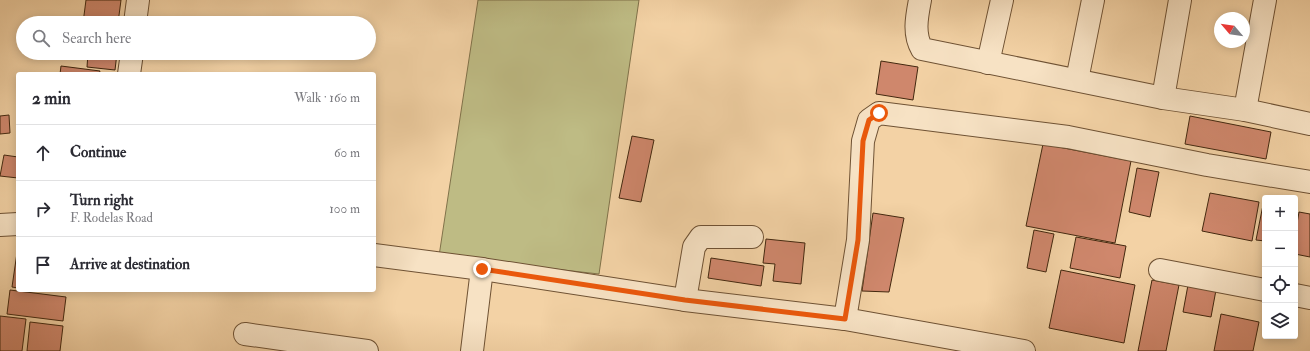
<!DOCTYPE html>
<meta charset="utf-8">
<style>
body{margin:0;font-family:"IM FELL Double Pica",serif;background:#f7f7f7;color:#2b2b33}
.controls{position:absolute;right:12px;bottom:12px;display:grid;overflow:hidden;border-radius:4px;box-shadow:0 2px 10px #0003}
.controls button{width:36px;height:36px;display:grid;place-items:center;padding:0;border:0;border-bottom:1px solid #e1e1e2;background:#fff;color:#2b2b33;font:20px sans-serif}
.compass{position:absolute;left:1214px;top:12px;width:36px;height:36px;border-radius:50%;background:#fff;box-shadow:0 2px 10px #0003;rotate:299deg}
.stop{position:absolute;width:12px;height:12px;margin:-9px;border:3px solid #ea580c;border-radius:50%;background:#fff}
.stop.end{background:#ea580c;border-color:#fff;box-shadow:0 1px 4px #0008}
.list{margin:0;padding:0;list-style:none}
h2{display:flex;justify-content:space-between;align-items:center;height:52px;margin:0;padding:0 16px;font-size:17px}
h2 small{font-size:13px;font-weight:400;color:#7c7c81}
.list li{display:grid;grid-template-columns:26px 1fr auto;gap:12px;align-items:center;box-sizing:border-box;height:56px;padding:0 16px;border-top:1px solid #e1e1e2}
.list b{display:block;font-size:15px;white-space:nowrap}
.list p{margin:0;font-size:13px;white-space:nowrap;color:#7c7c81}
.list em{font-size:13px;font-style:normal;color:#7c7c81}
.icon{flex:none;width:22px;height:22px;fill:none;stroke:currentColor;stroke-width:2;stroke-linecap:round;stroke-linejoin:round}
.map{position:relative;flex:none;width:1310px;height:351px;overflow:hidden}
.search{position:absolute;background:#fff;box-shadow:0 2px 10px #0003;left:16px;top:16px;width:360px;height:44px;display:flex;align-items:center;gap:10px;box-sizing:border-box;padding:0 14px;border-radius:22px;color:#7c7c81;font-size:15px}
.panel{position:absolute;background:#fff;box-shadow:0 2px 10px #0003;left:16px;top:72px;width:360px;height:220px;border-radius:4px}
.map>svg:first-child{display:block}
.green{fill:#bebb84;stroke:#80724a}
.building{fill:#cf876c;stroke:#43280f}
.lines{fill:none;stroke-linecap:round;stroke-linejoin:round}
.minor-casing{stroke:#6f5234;stroke-width:24}
.minor{stroke:#f7e2c4;stroke-width:22}
.route{stroke:#ea580c;stroke-width:5}
</style>
<div class="map">
<svg width="1310" height="351" viewBox="0 0 1310 351">
<rect width="100%" height="100%" fill="#f3d2a5"/>
<filter id="stains"><feTurbulence type="fractalNoise" baseFrequency=".005" numOctaves="4"/><feColorMatrix values="0 0 0 0 .2 0 0 0 0 .09 0 0 0 0 .02 0 0 0 .5 -.17"/></filter>
<radialGradient id="worn" r=".72"><stop offset=".6" stop-color="#630" stop-opacity="0"/><stop offset="1" stop-color="#630" stop-opacity=".3"/></radialGradient>
<polygon class="green" points="478,0 639,0 599,274 439,256"/>
<g class="building">
<polygon points="86,0 121,0 118,23 83,23"/>
<polygon points="143,17 197,23 142,23"/>
<polygon points="88,53 117,53 115,70 87,67"/>
<polygon points="881,61 918,67 913,100 876,94"/>
<polygon points="61,66 100,71 99,74 60,74"/>
<polygon points="9,115 10,133 0,134 0,116"/>
<polygon points="1190,116 1271,132 1266,159 1185,144"/>
<polygon points="632,136 654,140 641,202 619,198"/>
<polygon points="1043,144 1131,161 1115,243 1026,226"/>
<polygon points="4,155 18,157 18,178 0,176"/>
<polygon points="1137,168 1159,172 1150,217 1129,212"/>
<polygon points="1210,193 1259,202 1252,241 1202,231"/>
<polygon points="1263,205 1265,205 1265,241 1256,240"/>
<polygon points="1299,212 1310,214 1310,257 1295,254 1295,235"/>
<polygon points="873,213 904,218 889,292 862,291"/>
<polygon points="1034,230 1054,234 1046,272 1027,268"/>
<polygon points="1076,237 1126,246 1120,278 1070,268"/>
<polygon points="766,239 805,243 801,284 773,281 775,264 763,263"/>
<polygon points="18,246 18,288 12,287"/>
<polygon points="711,258 764,266 761,286 708,278"/>
<polygon points="1061,270 1135,285 1124,343 1049,328"/>
<polygon points="1152,280 1179,285 1166,351 1138,351"/>
<polygon points="1188,285 1216,290 1211,317 1183,312"/>
<polygon points="10,290 66,297 63,321 7,314"/>
<polygon points="1221,314 1259,322 1253,351 1214,351"/>
<polygon points="0,316 26,319 22,351 0,351"/>
<polygon points="30,322 63,326 60,351 27,351"/>
</g>
<g class="lines">
<defs>
<g id="minor">
<path d="M920,0C917,16 913,34 922,49L1163,98L1245,110L1310,124"/>
<polyline points="135,23 138,0"/>
<polyline points="988,63 1002,0"/>
<polyline points="129,74 132,53"/>
<polyline points="1077,80 1093,0"/>
<polyline points="1163,98 1180,0"/>
<polyline points="1245,110 1265,0"/>
<polyline points="0,225 18,224"/>
<polyline points="374,255 482,269 685,300 845,319 1024,351"/>
<polyline points="1160,270 1265,290"/>
<polyline points="1295,295 1310,298"/>
<polyline points="685,300 694,247 701,237 752,237"/>
<polyline points="845,319 858,240 863,141 869,120 879,113 1068,137 1207,165 1310,182"/>
<polyline points="245,334 367,351"/>
<polyline points="472,351 482,269"/>
</g>
</defs>
<use href="#minor" class="minor-casing"/>
<use href="#minor" class="minor"/>
</g>
<g class="lines">
<polyline class="route" points="482,269 685,300 845,319 858,240 863,141 869,120 879,113"/>
</g>
<rect width="100%" height="100%" filter="url(#stains)"/>
<rect width="100%" height="100%" fill="url(#worn)"/>
</svg>
<div class="controls">
<button>+</button>
<button>−</button>
<button><svg class="icon" aria-label="locate" viewBox="0 0 24 24"><circle cx="12" cy="12" r="6"/><path d="M12 2v4M12 18v4M2 12h4M18 12h4"/></svg></button>
<button><svg class="icon" aria-label="layers" viewBox="0 0 24 24"><path d="M12 4l9 5-9 5-9-5zM3 14l9 5 9-5"/></svg></button>
</div>
<svg class="compass" viewBox="-18 -18 36 36"><path d="M0-13l5 13h-10z" fill="#e53935"/><path d="M0 13l5-13h-10z" fill="#7c7c81"/></svg>
<div class="stop" style="left:879px;top:113px"></div>
<div class="stop end" style="left:482px;top:269px"></div>
<div class="search"><svg class="icon" aria-label="search" viewBox="0 0 24 24"><circle cx="10" cy="10" r="6"/><path d="M15 15l6 6"/></svg>Search here</div>
<section class="panel">
<h2>2 min<small>Walk · 160 m</small></h2>
<ul class="list">
<li><svg class="icon" aria-label="ahead" viewBox="0 0 24 24"><path d="M12 20V5M6 11l6-6 6 6"/></svg><div><b>Continue</b></div><em>60 m</em></li>
<li><svg class="icon" aria-label="right" viewBox="0 0 24 24"><path d="M7 20v-9h11M14 6l5 5-5 5"/></svg><div><b>Turn right</b><p>F. Rodelas Road</p></div><em>100 m</em></li>
<li><svg class="icon" aria-label="arrive" viewBox="0 0 24 24"><path d="M6 21V4h12l-3 4 3 4H6"/></svg><div><b>Arrive at destination</b></div></li>
</ul>
</section>
</div>
